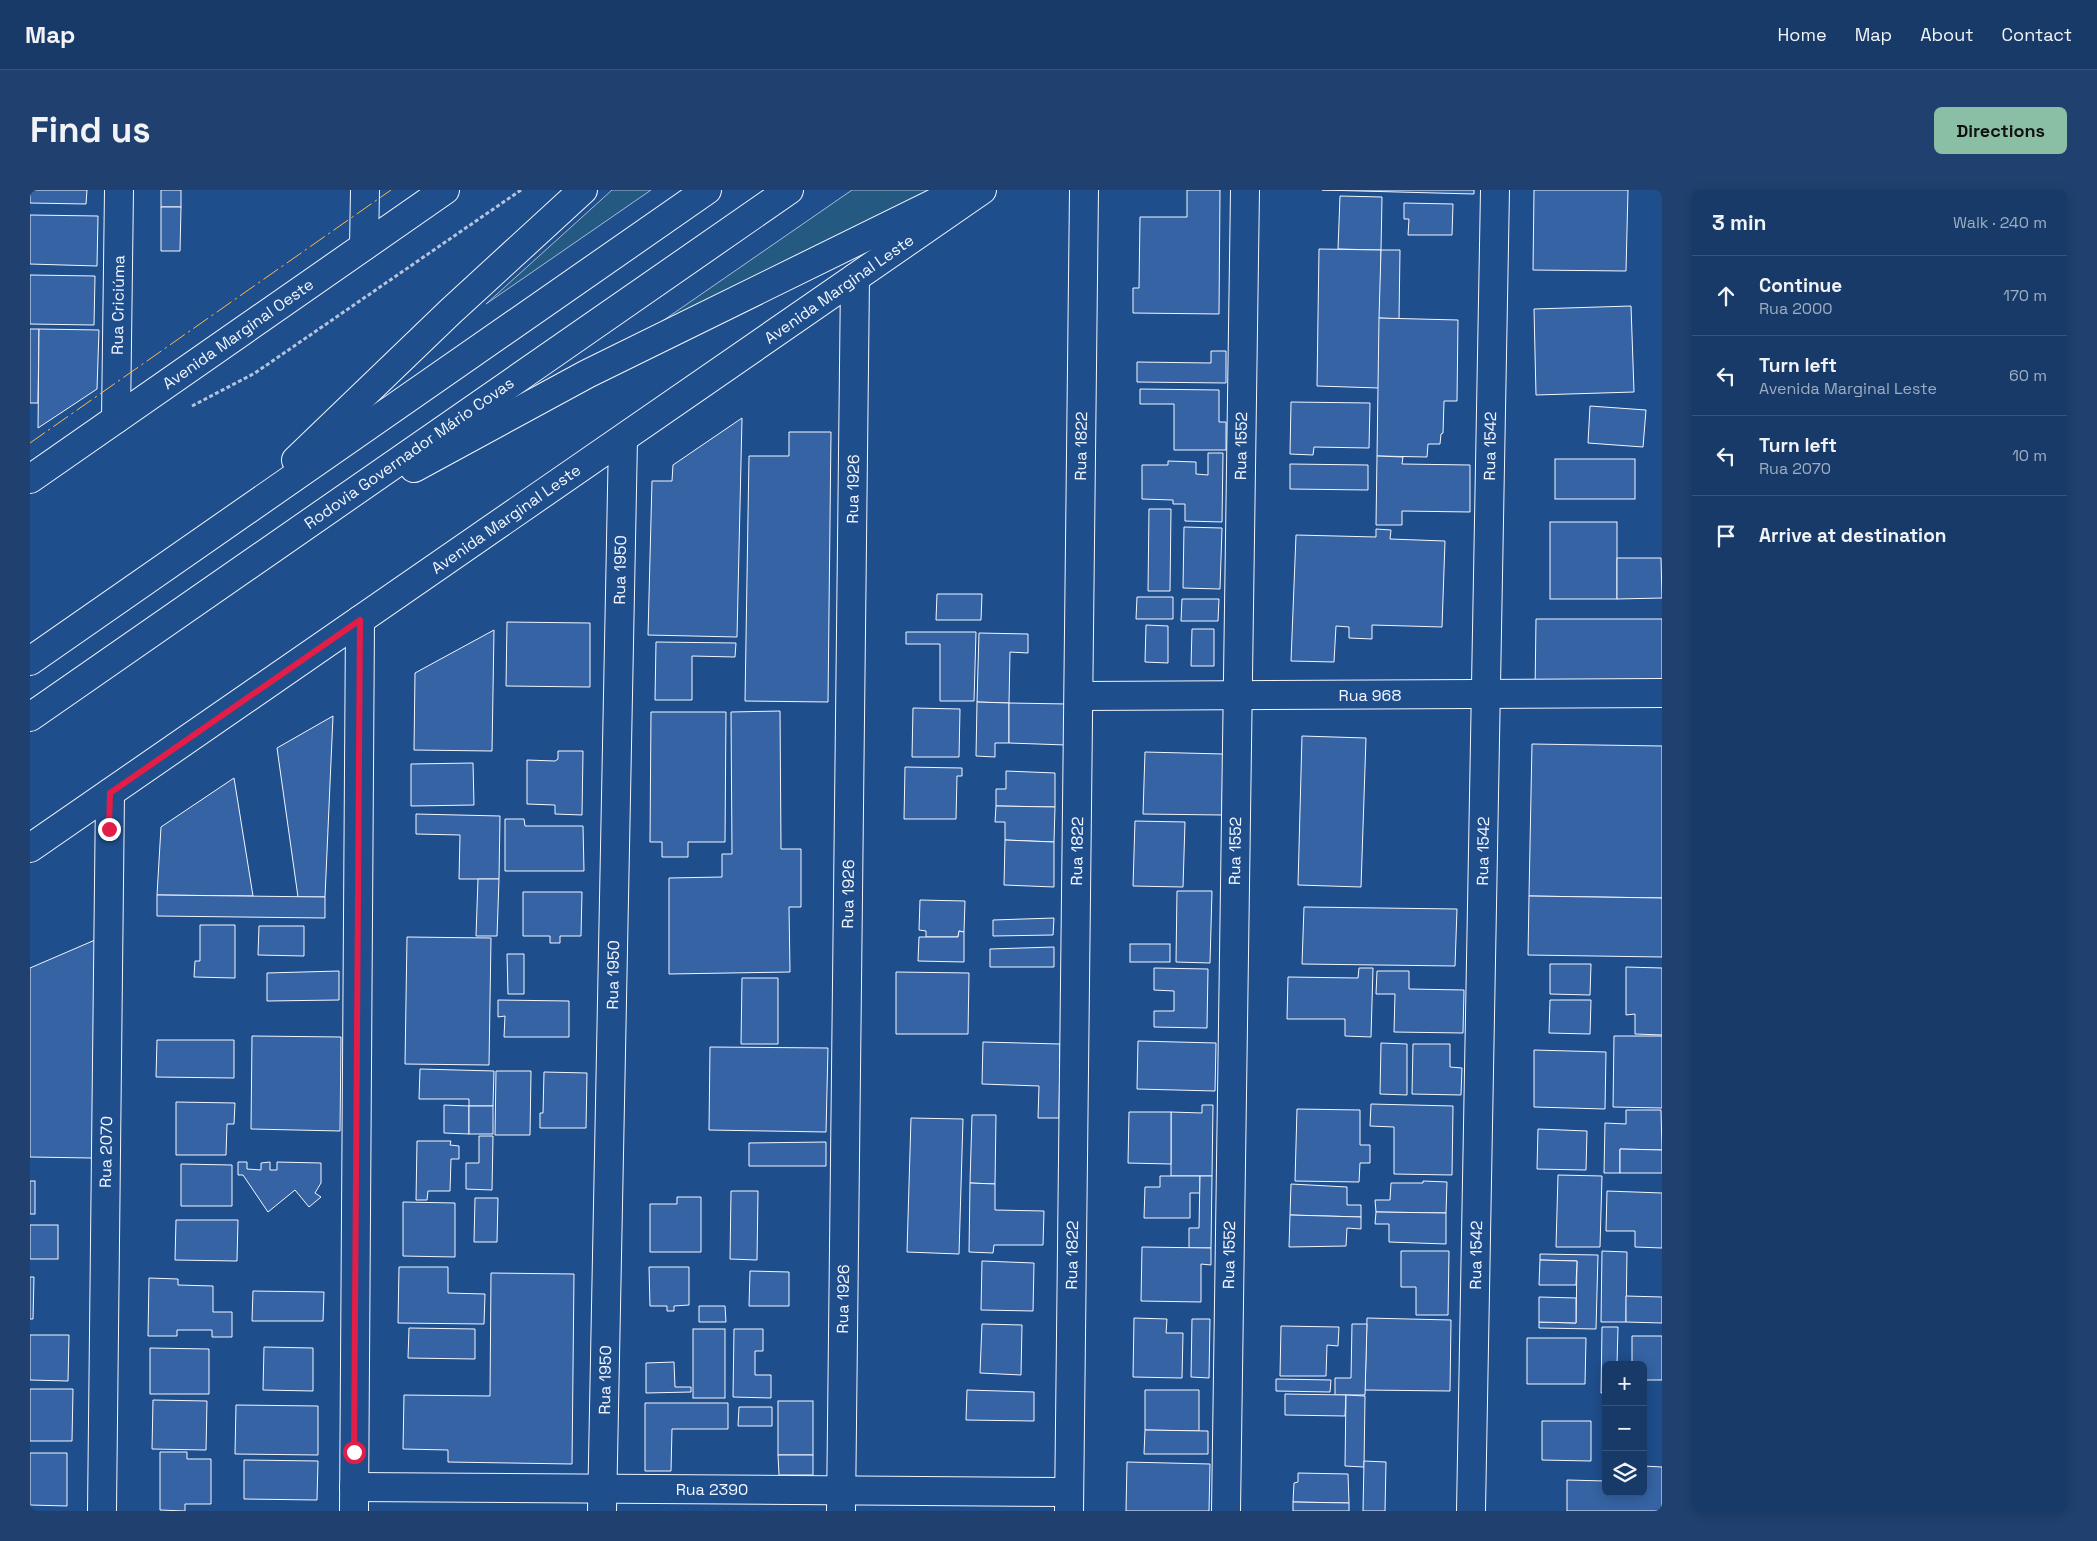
<!DOCTYPE html>
<meta charset="utf-8">
<style>
body{margin:0;font-family:"Space Grotesk",sans-serif;background:#20416f;color:#f1f3f6}
.controls{position:absolute;right:15px;bottom:15px;display:grid;overflow:hidden;border-radius:8px;box-shadow:0 2px 12px #0003}
.controls button{width:45px;height:45px;display:grid;place-items:center;padding:0;border:0;border-bottom:1px solid #36547d;background:#173a69;color:#f1f3f6;font:25px sans-serif}
.stop{position:absolute;width:15px;height:15px;margin:-11px;border:4px solid #e11d48;border-radius:50%;background:#fff}
.stop.end{background:#e11d48;border-color:#fff;box-shadow:0 1px 5px #0008}
.list{margin:0;padding:0;list-style:none}
h2{display:flex;justify-content:space-between;align-items:center;height:65px;margin:0;padding:0 20px;font-size:21px}
h2 small{font-size:16px;font-weight:400;color:#9eadc0}
.list li{display:grid;grid-template-columns:32px 1fr auto;gap:15px;align-items:center;box-sizing:border-box;height:80px;padding:0 20px;border-top:1px solid #36547d}
.list b{display:block;font-size:19px;white-space:nowrap}
.list p{margin:0;font-size:16px;white-space:nowrap;color:#9eadc0}
.list em{font-size:16px;font-style:normal;color:#9eadc0}
.icon{flex:none;width:28px;height:28px;fill:none;stroke:currentColor;stroke-width:2;stroke-linecap:round;stroke-linejoin:round}
.map{position:relative;flex:none;width:1632px;height:1321px;overflow:hidden;border-radius:8px}
header{display:flex;align-items:center;gap:30px;box-sizing:border-box;height:70px;padding:0 25px;background:#173a69;border-bottom:1px solid #36547d}
header strong{font-size:24px}
nav{display:flex;gap:28px;margin-inline-start:auto;font-size:18px}
.intro{display:flex;align-items:center;justify-content:space-between;box-sizing:border-box;height:120px;padding:0 30px}
h1{margin:0;font-size:35px}
.button{padding:12px 22px;border-radius:8px;background:#8abfa5;color:#111;font-size:18px;font-weight:700}
main{display:flex;gap:30px;padding:0 30px}
aside{flex:1;background:#173a69;border-radius:8px;box-shadow:0 2px 12px #0003}
.map>svg:first-child{display:block}
.green{fill:#245a82;stroke:#a8bbd7}
.building{fill:#3563a3;stroke:#f2f6ff}
.lines{fill:none;stroke-linecap:round;stroke-linejoin:round}
.minor-casing{stroke:#f2f6ff;stroke-width:30}
.major-casing{stroke:#f2f6ff;stroke-width:30}
.highway-casing{stroke:#f2f6ff;stroke-width:30}
.path{stroke:#b3c4dc;stroke-width:3;stroke-dasharray:4 2.5;stroke-linecap:butt}
.minor{stroke:#1f4e8c;stroke-width:28}
.major{stroke:#1f4e8c;stroke-width:28}
.highway{stroke:#1f4e8c;stroke-width:28}
.power{stroke:#ffb74d;stroke-width:1;stroke-dasharray:18 4 2.5 4;stroke-linecap:butt}
.route{stroke:#e11d48;stroke-width:6}
.labels{text-anchor:middle;dominant-baseline:central;stroke-width:4;stroke-linejoin:round;paint-order:stroke}
.street-label{font-size:16px;fill:#f2f6ff;stroke:#1f4e8c}
</style>
<header>
<strong>Map</strong>
<nav><a>Home</a><a>Map</a><a>About</a><a>Contact</a></nav>
</header>
<div class="intro"><h1>Find us</h1><a class="button">Directions</a></div>
<main>
<div class="map">
<svg width="1632" height="1321" viewBox="0 0 1632 1321">
<rect width="100%" height="100%" fill="#1f4e8c"/>
<g class="green">
<polygon points="582,0 621,0 456,114"/>
<polygon points="822,0 900,0 631,132"/>
</g>
<g class="building">
<polygon points="0,0 57,0 56,14 0,13"/>
<rect x="131" y="0" width="20" height="17"/>
<polygon points="1157,0 1190,0 1189,124 1103,123 1103,98 1109,98 1110,27 1157,27"/>
<polygon points="1292,0 1444,0 1444,4"/>
<polygon points="1504,0 1598,0 1596,81 1503,80"/>
<polygon points="1310,6 1352,7 1351,60 1308,59"/>
<polygon points="1374,13 1423,14 1422,45 1378,45 1379,29 1374,29"/>
<polygon points="131,17 151,17 150,61 131,61"/>
<polygon points="0,25 68,26 67,76 0,74"/>
<polygon points="1289,59 1351,60 1349,198 1287,196"/>
<polygon points="1351,60 1370,60 1369,129 1349,128"/>
<polygon points="0,85 65,86 64,135 0,134"/>
<polygon points="1601,116 1604,202 1506,205 1504,119"/>
<polygon points="1349,128 1428,130 1427,211 1414,211 1413,243 1411,244 1410,254 1398,254 1397,267 1347,266"/>
<polygon points="0,139 9,139 8,213 0,213"/>
<polygon points="9,139 69,140 67,199 8,238"/>
<polygon points="1181,161 1196,161 1196,193 1107,192 1107,172 1181,173"/>
<polygon points="1110,199 1189,200 1189,232 1196,232 1196,260 1144,260 1144,214 1110,214"/>
<polygon points="1261,212 1340,213 1339,258 1284,257 1283,265 1260,264"/>
<polygon points="1560,216 1616,220 1613,257 1558,253"/>
<polygon points="712,228 707,447 618,445 622,291 642,291 643,275"/>
<polygon points="759,242 801,242 798,512 715,511 719,266 759,266"/>
<polygon points="1178,263 1193,263 1192,332 1155,331 1155,314 1143,314 1143,310 1112,309 1112,275 1138,275 1138,271 1166,272 1166,284 1178,285"/>
<polygon points="1347,266 1373,267 1372,274 1440,275 1440,322 1372,321 1372,335 1346,335"/>
<rect x="1525" y="269" width="80" height="40"/>
<polygon points="1260,274 1338,275 1338,300 1260,299"/>
<polygon points="1119,319 1141,319 1140,401 1118,401"/>
<rect x="1520" y="332" width="67" height="77"/>
<polygon points="1154,337 1192,338 1190,399 1153,398"/>
<polygon points="1346,339 1361,340 1360,349 1415,351 1412,437 1342,435 1342,449 1319,448 1319,437 1306,436 1304,472 1261,471 1266,345 1346,347"/>
<polygon points="1587,368 1631,368 1632,408 1587,409"/>
<polygon points="907,404 952,404 951,430 906,430"/>
<polygon points="1107,407 1143,407 1143,429 1106,429"/>
<polygon points="1152,409 1189,409 1188,431 1151,431"/>
<polygon points="1506,429 1632,429 1632,502 1505,502"/>
<polygon points="477,432 560,433 560,497 476,496"/>
<polygon points="1116,435 1138,436 1138,473 1115,472"/>
<polygon points="1162,439 1184,439 1184,476 1161,476"/>
<polygon points="464,440 462,561 384,560 385,483"/>
<polygon points="876,442 946,442 944,511 910,511 910,454 876,454"/>
<polygon points="949,443 998,444 998,463 980,462 979,513 947,512"/>
<polygon points="626,452 706,453 705,467 662,466 662,510 625,510"/>
<polygon points="947,512 979,513 979,553 965,553 965,567 946,566"/>
<polygon points="979,513 1037,514 1036,555 979,553"/>
<polygon points="883,518 930,519 929,567 882,567"/>
<polygon points="750,521 751,659 771,659 771,717 759,717 760,782 639,784 639,688 692,687 692,664 702,664 701,522"/>
<polygon points="621,522 696,522 695,652 658,652 658,667 632,667 632,652 620,652"/>
<polygon points="303,526 295,707 268,707 247,558"/>
<polygon points="1272,546 1336,548 1331,697 1268,695"/>
<polygon points="1502,554 1632,556 1632,708 1499,706"/>
<polygon points="528,561 553,561 552,625 525,624 525,615 497,614 497,570 525,571 528,569"/>
<polygon points="1115,562 1193,564 1192,625 1113,624"/>
<polygon points="443,573 444,615 381,616 381,574"/>
<polygon points="875,577 932,578 932,586 927,586 926,629 874,629"/>
<polygon points="976,581 1025,583 1025,617 966,616 966,599 976,599"/>
<polygon points="204,588 223,706 127,705 131,637"/>
<polygon points="966,616 1025,617 1024,652 975,650 975,632 965,632"/>
<polygon points="386,624 470,626 469,689 429,689 430,645 386,644"/>
<polygon points="475,629 494,629 495,636 553,636 554,681 475,681"/>
<polygon points="1105,631 1155,632 1153,697 1103,696"/>
<polygon points="975,650 1024,652 1024,697 974,695"/>
<polygon points="448,689 469,689 467,746 446,746"/>
<polygon points="1147,701 1182,701 1180,773 1146,772"/>
<polygon points="493,702 552,702 551,746 530,746 530,753 520,753 520,746 493,746"/>
<polygon points="127,705 295,707 295,728 127,726"/>
<polygon points="1499,706 1632,708 1632,767 1498,765"/>
<polygon points="890,710 935,711 934,742 929,741 928,747 896,747 896,741 889,740"/>
<polygon points="1274,717 1427,719 1425,776 1272,774"/>
<polygon points="1024,728 1023,745 963,746 963,730"/>
<polygon points="170,735 205,735 205,788 164,787 165,771 170,771"/>
<polygon points="229,736 274,736 274,766 228,765"/>
<polygon points="929,741 934,742 934,772 888,771 889,747 928,747"/>
<polygon points="377,747 461,748 459,875 375,874"/>
<polygon points="65,750 62,968 0,967 0,778"/>
<rect x="1100" y="754" width="40" height="18"/>
<polygon points="1024,757 1024,777 960,777 960,759"/>
<polygon points="477,764 494,764 494,804 478,804"/>
<polygon points="1520,774 1561,774 1560,805 1520,804"/>
<polygon points="1596,777 1632,778 1632,845 1605,844 1605,824 1596,825"/>
<polygon points="1124,778 1178,779 1177,838 1124,837 1124,821 1144,821 1144,801 1124,800"/>
<polygon points="1329,778 1343,778 1341,847 1315,846 1315,829 1257,829 1258,787 1328,788"/>
<polygon points="309,781 309,810 237,811 237,783"/>
<polygon points="1347,781 1379,781 1379,799 1434,800 1433,843 1364,842 1365,804 1346,804"/>
<polygon points="866,782 939,783 938,844 866,844"/>
<polygon points="712,788 748,788 748,854 711,854"/>
<polygon points="468,810 539,811 539,847 474,847 475,826 468,827"/>
<polygon points="1520,810 1561,810 1560,844 1519,843"/>
<polygon points="222,846 311,847 310,941 221,939"/>
<polygon points="1584,846 1632,846 1632,918 1583,917"/>
<polygon points="127,850 204,850 204,888 126,887"/>
<polygon points="1108,851 1186,853 1185,901 1107,899"/>
<polygon points="953,852 1030,854 1029,928 1008,928 1009,896 952,894"/>
<polygon points="1351,853 1377,854 1377,905 1350,904"/>
<polygon points="1383,854 1420,854 1420,877 1432,878 1431,905 1382,904"/>
<polygon points="680,857 798,858 796,942 679,940"/>
<polygon points="1504,860 1576,862 1575,919 1504,917"/>
<polygon points="390,879 464,881 463,916 439,916 439,909 389,909"/>
<polygon points="466,881 501,881 500,945 465,945"/>
<polygon points="514,882 557,883 556,938 510,938 510,923 513,923"/>
<polygon points="146,912 205,913 204,934 197,934 196,965 146,965"/>
<polygon points="1341,914 1423,916 1422,985 1364,984 1364,937 1340,936"/>
<polygon points="414,915 439,916 439,944 414,943"/>
<polygon points="1172,915 1183,915 1182,986 1141,986 1141,922 1172,923"/>
<rect x="439" y="916" width="24" height="28"/>
<polygon points="1267,919 1330,920 1330,955 1340,955 1340,973 1330,973 1329,992 1265,991"/>
<polygon points="1596,920 1631,920 1632,960 1590,959 1590,983 1574,983 1575,933 1596,934"/>
<polygon points="1099,922 1141,922 1141,974 1098,973"/>
<polygon points="942,925 966,925 965,994 940,993"/>
<polygon points="881,928 933,929 929,1064 877,1062"/>
<polygon points="1508,939 1557,941 1556,980 1507,979"/>
<polygon points="449,946 463,946 462,1000 436,999 436,973 449,973"/>
<polygon points="387,951 421,951 420,955 429,956 429,969 421,969 420,1001 398,1001 397,1010 386,1010"/>
<polygon points="796,952 796,976 719,976 719,953"/>
<polygon points="1590,959 1632,960 1632,983 1590,983"/>
<polygon points="208,972 217,972 217,979 231,980 231,973 240,972 240,980 247,980 247,972 291,973 291,993 285,1003 291,1007 279,1017 265,1000 238,1022 213,985 208,985"/>
<polygon points="151,974 202,975 202,1016 151,1016"/>
<polygon points="1528,985 1572,986 1570,1057 1526,1057"/>
<polygon points="1130,986 1170,986 1170,1003 1160,1003 1160,1028 1114,1028 1115,997 1130,997"/>
<polygon points="1170,986 1182,986 1181,1058 1159,1058 1159,1038 1169,1038"/>
<rect x="0" y="991" width="5" height="33"/>
<polygon points="1393,991 1417,992 1416,1023 1346,1022 1345,1010 1360,1010 1361,993 1393,993"/>
<polygon points="940,993 965,994 965,1020 1014,1021 1013,1055 964,1055 963,1063 939,1062"/>
<polygon points="1261,994 1317,997 1317,1015 1331,1015 1331,1027 1260,1025"/>
<polygon points="701,1001 728,1001 727,1070 700,1069"/>
<polygon points="1577,1001 1632,1003 1632,1058 1605,1057 1605,1041 1576,1041"/>
<polygon points="647,1007 671,1007 671,1062 620,1062 620,1014 647,1014"/>
<polygon points="445,1008 468,1008 467,1052 444,1052"/>
<polygon points="373,1012 425,1013 425,1067 373,1066"/>
<polygon points="1346,1022 1416,1023 1416,1054 1359,1052 1359,1034 1345,1034"/>
<polygon points="1260,1025 1331,1027 1331,1039 1317,1038 1316,1056 1259,1057"/>
<polygon points="146,1030 208,1030 207,1071 145,1070"/>
<rect x="0" y="1035" width="28" height="34"/>
<polygon points="1112,1057 1181,1058 1181,1075 1171,1074 1171,1112 1111,1111"/>
<polygon points="1371,1061 1419,1061 1418,1125 1386,1125 1386,1097 1371,1097"/>
<polygon points="1572,1061 1597,1062 1596,1132 1571,1132"/>
<polygon points="1510,1064 1568,1065 1566,1139 1509,1138 1509,1132 1546,1133 1547,1071 1510,1070"/>
<polygon points="1510,1070 1547,1071 1546,1095 1509,1095"/>
<polygon points="952,1071 1004,1073 1003,1121 951,1120"/>
<polygon points="369,1077 418,1077 418,1103 455,1104 454,1134 368,1133"/>
<polygon points="619,1077 659,1077 659,1115 644,1116 644,1121 637,1121 637,1116 620,1116"/>
<polygon points="720,1081 759,1082 759,1116 719,1116"/>
<polygon points="461,1083 544,1084 542,1274 418,1272 418,1260 373,1259 374,1205 460,1206"/>
<polygon points="0,1087 4,1087 3,1129 0,1129"/>
<polygon points="119,1088 148,1089 148,1095 183,1096 183,1122 202,1122 202,1147 182,1147 182,1140 147,1140 147,1146 118,1146"/>
<polygon points="223,1101 294,1102 293,1131 222,1131"/>
<polygon points="1596,1106 1632,1107 1632,1133 1596,1132"/>
<polygon points="1509,1107 1546,1108 1546,1133 1509,1132"/>
<polygon points="669,1116 695,1116 696,1132 669,1132"/>
<polygon points="1104,1128 1137,1129 1136,1143 1153,1143 1152,1188 1103,1187"/>
<polygon points="1337,1128 1421,1130 1420,1201 1335,1200"/>
<polygon points="1162,1129 1180,1129 1179,1188 1161,1187"/>
<polygon points="952,1134 992,1135 991,1185 950,1183"/>
<polygon points="1322,1134 1337,1134 1335,1205 1305,1205 1305,1188 1321,1188"/>
<polygon points="1251,1136 1309,1137 1308,1156 1297,1155 1296,1186 1250,1186"/>
<polygon points="1572,1137 1588,1137 1587,1175 1576,1175 1576,1203 1571,1203"/>
<polygon points="379,1138 445,1139 445,1169 378,1168"/>
<rect x="663" y="1139" width="32" height="69"/>
<polygon points="704,1139 733,1139 733,1161 725,1161 725,1185 741,1185 741,1208 703,1207"/>
<polygon points="0,1145 39,1145 38,1191 0,1190"/>
<polygon points="1602,1146 1632,1146 1632,1190 1613,1190 1613,1175 1602,1175"/>
<polygon points="1497,1148 1556,1148 1555,1194 1497,1194"/>
<polygon points="234,1157 283,1158 283,1201 233,1200"/>
<polygon points="120,1158 179,1159 179,1204 120,1204"/>
<polygon points="644,1172 645,1197 661,1197 661,1202 616,1203 616,1173"/>
<polygon points="1246,1189 1301,1190 1300,1202 1246,1201"/>
<polygon points="0,1199 43,1199 42,1251 0,1251"/>
<polygon points="937,1200 1004,1202 1004,1231 936,1230"/>
<polygon points="1115,1200 1169,1200 1169,1241 1115,1240"/>
<polygon points="1255,1204 1316,1205 1315,1226 1255,1225"/>
<polygon points="1316,1205 1335,1206 1334,1277 1315,1276"/>
<polygon points="123,1210 177,1211 176,1260 122,1259"/>
<rect x="748" y="1211" width="35" height="54"/>
<polygon points="615,1213 698,1213 698,1239 642,1239 641,1281 615,1281"/>
<polygon points="206,1215 288,1216 288,1265 205,1264"/>
<polygon points="709,1217 742,1217 742,1236 708,1236"/>
<polygon points="1512,1231 1561,1231 1561,1271 1512,1270"/>
<polygon points="1115,1240 1178,1241 1178,1264 1114,1264"/>
<polygon points="130,1262 157,1262 157,1269 181,1269 181,1314 155,1314 155,1321 130,1320"/>
<polygon points="0,1263 37,1263 37,1316 0,1315"/>
<polygon points="748,1265 783,1265 783,1285 749,1285"/>
<polygon points="214,1270 288,1271 287,1310 214,1309"/>
<polygon points="1334,1271 1356,1272 1355,1321 1333,1321"/>
<polygon points="1097,1272 1180,1274 1179,1321 1096,1321"/>
<polygon points="1613,1276 1632,1277 1632,1321 1537,1321 1537,1290 1576,1291 1576,1302 1613,1302"/>
<polygon points="1268,1283 1318,1284 1319,1313 1263,1312 1264,1293 1268,1292"/>
<polygon points="1263,1312 1319,1313 1319,1321 1263,1321"/>
</g>
<g class="lines">
<defs>
<g id="minor">
<polyline points="334,56 335,0"/>
<polyline points="86,229 89,0"/>
<polyline points="1049,506 1632,503"/>
<polyline points="324,1297 1039,1302"/>
<polyline points="72,1321 80,603"/>
<polyline points="324,1321 330,430"/>
<polyline points="572,1321 593,249"/>
<polyline points="811,1321 825,88"/>
<polyline points="1039,1321 1054,0"/>
<polyline points="1196,1321 1215,0"/>
<polyline points="1441,1321 1465,0"/>
</g>
<g id="major">
<polyline points="0,289 415,0"/>
<polyline points="0,658 952,0"/>
</g>
<g id="highway">
<polyline points="266,270 421,121 553,0"/>
<polyline points="384,278 557,184 931,0"/>
<polyline points="0,471 677,0"/>
<polyline points="0,527 759,0"/>
</g>
</defs>
<use href="#minor" class="minor-casing"/>
<use href="#major" class="major-casing"/>
<use href="#highway" class="highway-casing"/>
<polyline class="path" points="162,216 225,183 491,0"/>
<use href="#minor" class="minor"/>
<use href="#major" class="major"/>
<use href="#highway" class="highway"/>
<polyline class="power" points="0,253 361,0"/>
</g>
<g class="lines">
<polyline class="route" points="79,639 80,603 330,430 324,1262"/>
</g>
<g class="labels">
<g class="street-label">
<text transform="translate(809 99) rotate(-35)">Avenida Marginal Leste</text>
<text transform="translate(88 115) rotate(-89)">Rua Criciúma</text>
<text transform="translate(208 144) rotate(-35)">Avenida Marginal Oeste</text>
<text transform="translate(1051 256) rotate(-89)">Rua 1822</text>
<text transform="translate(1211 256) rotate(-89)">Rua 1552</text>
<text transform="translate(1460 256) rotate(-89)">Rua 1542</text>
<text transform="translate(379 263) rotate(-35)">Rodovia Governador Mário Covas</text>
<text transform="translate(823 299) rotate(-89)">Rua 1926</text>
<text transform="translate(476 329) rotate(-35)">Avenida Marginal Leste</text>
<text transform="translate(590 380) rotate(-89)">Rua 1950</text>
<text x="1340" y="505">Rua 968</text>
<text transform="translate(1047 661) rotate(-89)">Rua 1822</text>
<text transform="translate(1205 661) rotate(-89)">Rua 1552</text>
<text transform="translate(1453 661) rotate(-89)">Rua 1542</text>
<text transform="translate(818 704) rotate(-89)">Rua 1926</text>
<text transform="translate(583 785) rotate(-89)">Rua 1950</text>
<text transform="translate(76 962) rotate(-89)">Rua 2070</text>
<text transform="translate(1042 1065) rotate(-89)">Rua 1822</text>
<text transform="translate(1199 1065) rotate(-89)">Rua 1552</text>
<text transform="translate(1446 1065) rotate(-89)">Rua 1542</text>
<text transform="translate(813 1109) rotate(-89)">Rua 1926</text>
<text transform="translate(575 1190) rotate(-89)">Rua 1950</text>
<text x="682" y="1299">Rua 2390</text>
</g>
</g>
</svg>
<div class="controls">
<button>+</button>
<button>−</button>
<button><svg class="icon" aria-label="layers" viewBox="0 0 24 24"><path d="M12 4l9 5-9 5-9-5zM3 14l9 5 9-5"/></svg></button>
</div>
<div class="stop" style="left:324px;top:1262px"></div>
<div class="stop end" style="left:79px;top:639px"></div>
</div>
<aside>
<h2>3 min<small>Walk · 240 m</small></h2>
<ul class="list">
<li><svg class="icon" aria-label="ahead" viewBox="0 0 24 24"><path d="M12 20V5M6 11l6-6 6 6"/></svg><div><b>Continue</b><p>Rua 2000</p></div><em>170 m</em></li>
<li><svg class="icon" aria-label="left" viewBox="0 0 24 24"><path d="M17 20v-9H6M10 6l-5 5 5 5"/></svg><div><b>Turn left</b><p>Avenida Marginal Leste</p></div><em>60 m</em></li>
<li><svg class="icon" aria-label="left" viewBox="0 0 24 24"><path d="M17 20v-9H6M10 6l-5 5 5 5"/></svg><div><b>Turn left</b><p>Rua 2070</p></div><em>10 m</em></li>
<li><svg class="icon" aria-label="arrive" viewBox="0 0 24 24"><path d="M6 21V4h12l-3 4 3 4H6"/></svg><div><b>Arrive at destination</b></div></li>
</ul>
</aside>
</main>
